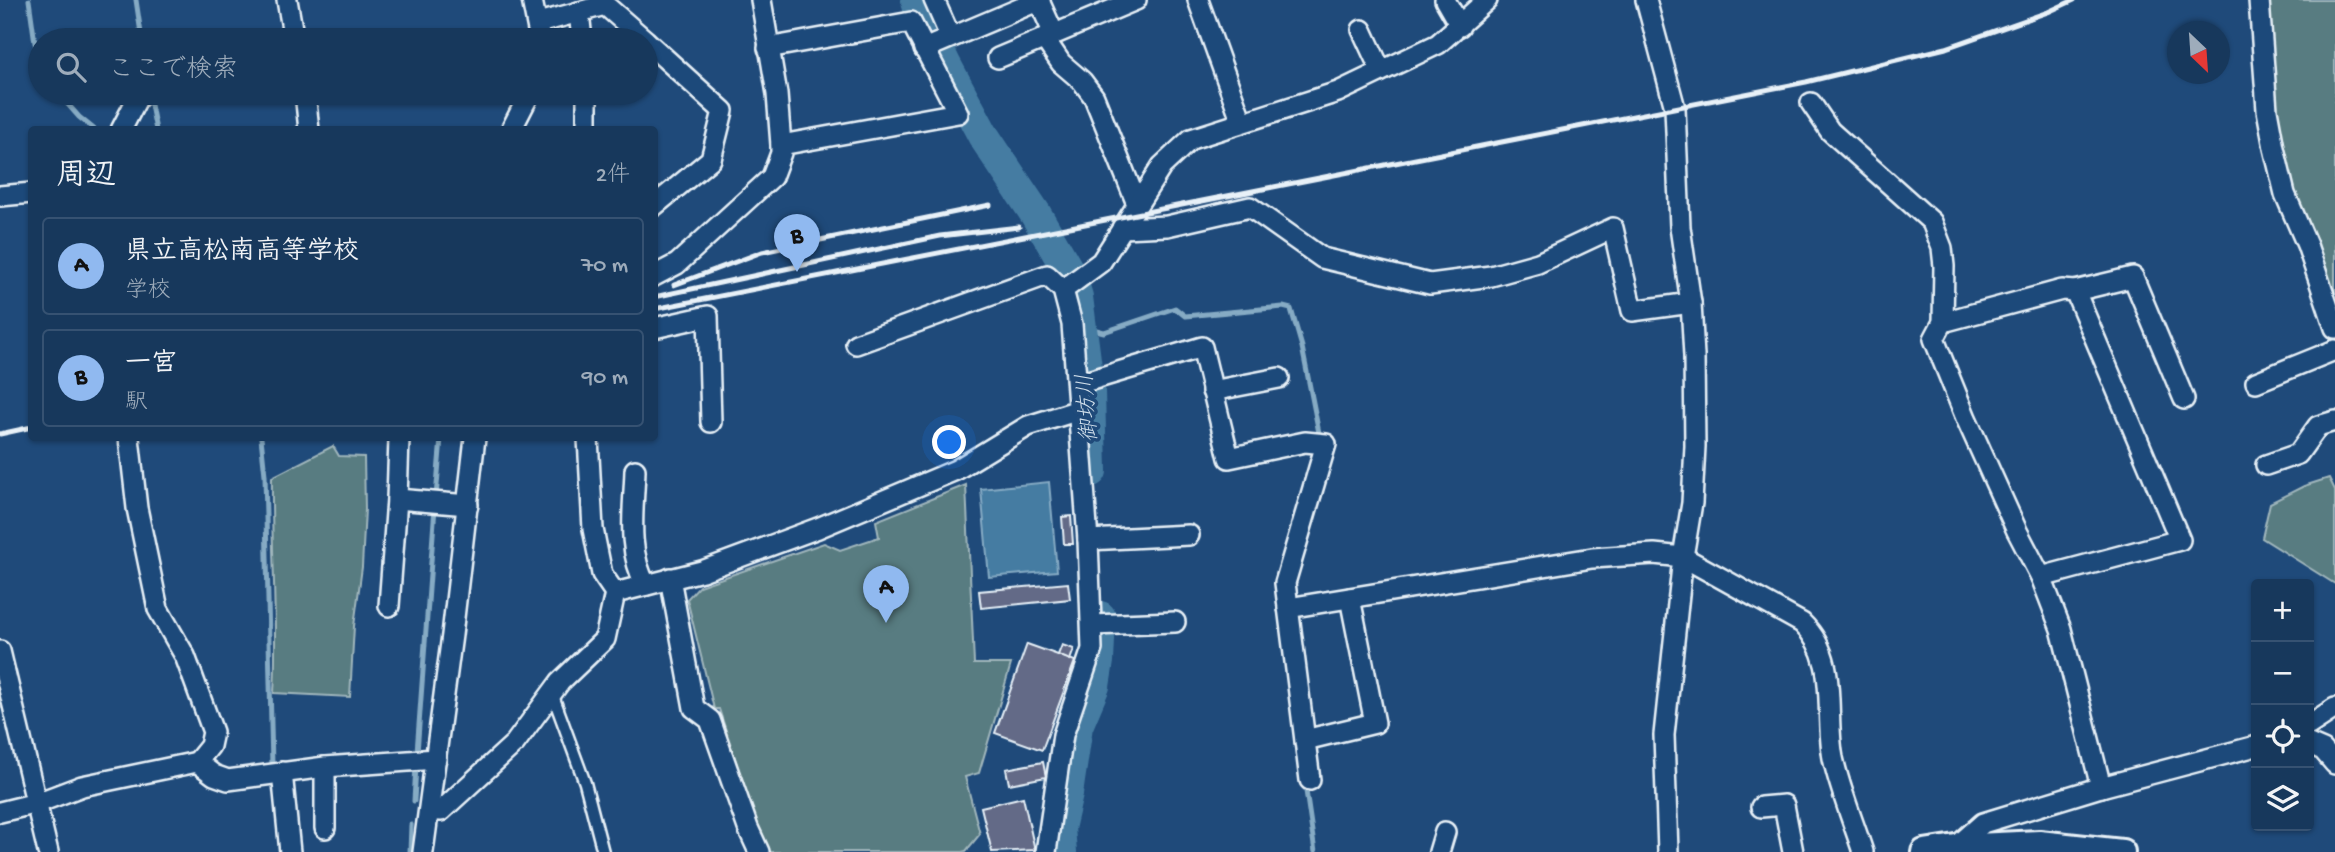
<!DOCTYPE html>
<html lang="ja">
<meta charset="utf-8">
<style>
body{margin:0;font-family:"Gochi Hand","Klee One",sans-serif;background:#203f62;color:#f1f3f6}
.controls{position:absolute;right:21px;bottom:21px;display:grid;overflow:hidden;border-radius:7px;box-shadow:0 2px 5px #0004}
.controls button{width:63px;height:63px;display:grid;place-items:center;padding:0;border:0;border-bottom:2px solid #365272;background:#17385c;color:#f1f3f6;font:35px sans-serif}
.compass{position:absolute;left:2167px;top:21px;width:63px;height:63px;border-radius:50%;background:#17385c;box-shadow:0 2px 5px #0004;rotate:155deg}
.you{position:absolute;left:950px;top:443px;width:24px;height:24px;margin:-18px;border:5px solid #fff;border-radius:50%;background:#1a73e8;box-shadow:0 0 0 10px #1a73e833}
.badge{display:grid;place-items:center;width:46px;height:46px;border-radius:50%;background:#90b9f0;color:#111;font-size:23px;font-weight:700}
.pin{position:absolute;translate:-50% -58px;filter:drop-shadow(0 2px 4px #0008)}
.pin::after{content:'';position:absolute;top:37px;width:24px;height:21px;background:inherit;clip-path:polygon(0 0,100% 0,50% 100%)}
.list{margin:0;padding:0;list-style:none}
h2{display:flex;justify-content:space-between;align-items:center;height:91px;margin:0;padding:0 28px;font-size:30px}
h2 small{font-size:23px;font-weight:400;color:#9eacbb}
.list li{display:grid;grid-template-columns:46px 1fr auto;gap:21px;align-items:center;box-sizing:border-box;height:98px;margin:0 14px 14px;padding:0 14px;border:2px solid #365272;border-radius:7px}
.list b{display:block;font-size:26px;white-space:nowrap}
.list p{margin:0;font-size:23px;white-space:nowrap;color:#9eacbb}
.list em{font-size:23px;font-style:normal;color:#9eacbb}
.icon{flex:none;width:38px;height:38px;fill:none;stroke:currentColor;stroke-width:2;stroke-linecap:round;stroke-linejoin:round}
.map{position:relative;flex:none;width:2335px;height:852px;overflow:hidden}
.search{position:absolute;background:#17385c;box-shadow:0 2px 5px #0004;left:28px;top:28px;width:630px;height:77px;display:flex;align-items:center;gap:18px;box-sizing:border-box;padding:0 24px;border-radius:38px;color:#9eacbb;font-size:26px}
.panel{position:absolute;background:#17385c;box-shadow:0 2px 5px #0004;left:28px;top:126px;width:630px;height:315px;border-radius:7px}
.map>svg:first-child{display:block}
.green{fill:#587c81;stroke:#a0b6bc;stroke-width:2}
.water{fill:#457ca2;stroke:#86abc4;stroke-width:2}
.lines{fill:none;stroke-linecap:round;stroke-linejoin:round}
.stream{stroke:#86abc4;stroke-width:5}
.river{stroke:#457ca2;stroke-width:32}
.building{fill:#636b87;stroke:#e8f1f8;stroke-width:2}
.service-casing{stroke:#e8f1f8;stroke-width:15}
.minor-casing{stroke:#e8f1f8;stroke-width:24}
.tertiary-casing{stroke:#e8f1f8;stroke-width:30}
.service{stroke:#1f4a7a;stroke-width:10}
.minor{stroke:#1f4a7a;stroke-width:19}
.tertiary{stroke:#1f4a7a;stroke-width:24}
.rail{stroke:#e8f1f8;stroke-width:5}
.labels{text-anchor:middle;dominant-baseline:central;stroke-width:7;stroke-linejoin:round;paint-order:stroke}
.water-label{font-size:23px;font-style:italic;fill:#d0dfeb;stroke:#1f4a7a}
</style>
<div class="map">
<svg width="2335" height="852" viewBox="0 0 2335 852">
<rect width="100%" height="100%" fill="#1f4a7a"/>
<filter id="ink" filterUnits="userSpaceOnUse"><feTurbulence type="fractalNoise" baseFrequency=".0143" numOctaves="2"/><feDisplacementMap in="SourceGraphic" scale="14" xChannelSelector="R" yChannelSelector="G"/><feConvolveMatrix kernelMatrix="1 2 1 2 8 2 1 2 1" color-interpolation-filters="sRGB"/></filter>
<g filter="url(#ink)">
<g class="green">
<polygon points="2259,0 2335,0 2335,329 2285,194"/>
<path d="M333,446L339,456L364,457L365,509L362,567L354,626L350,697L274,693C278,621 271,549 272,477Z"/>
<polygon points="2329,478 2335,490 2335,584 2262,538 2270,503 2304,486"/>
<polygon points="966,485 974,664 1011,664 979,773 965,777 980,834 966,851 962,852 770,852 755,820 719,709 714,709 687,599 699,586 824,543 840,550 879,537 876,521"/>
</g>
<polygon class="water" points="1049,482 1057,571 989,577 981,489"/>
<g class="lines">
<g class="stream">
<polyline points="29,0 35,43 40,57"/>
<polyline points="136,0 142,40"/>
<polyline points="58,93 79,117 95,130"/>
<polyline points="149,95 156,130"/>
<polyline points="1081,326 1104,332 1175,308 1185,316 1283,307 1291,309 1302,347 1320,438"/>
<polyline points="261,438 265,475 272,765"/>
<polyline points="436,497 441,438"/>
<polyline points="417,752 435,507"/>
<polyline points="1306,791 1315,852"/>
<polyline points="414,801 416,766"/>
<polyline points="410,852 411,825"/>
</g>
<g class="river">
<polyline points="917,0 919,9 945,64 983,135 1035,213 1070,274 1077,297 1089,391 1091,471"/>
<polyline points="1061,852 1059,828 1067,794 1077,726 1094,686 1098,661 1100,617"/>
</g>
</g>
<g class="building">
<polygon points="1071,516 1073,544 1064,544 1062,517"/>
<polygon points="1068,583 1070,599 981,608 979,591"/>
<polygon points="1027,644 1075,661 1042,750 995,733"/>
<polygon points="1062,645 1074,649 1070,660 1058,655"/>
<polygon points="1043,762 1046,777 1009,784 1006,769"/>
<polygon points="1023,797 1035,850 992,852 981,807"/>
</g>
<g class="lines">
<defs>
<polyline id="service" points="552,693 585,783 603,852"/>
<g id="minor">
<polyline points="287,0 294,40"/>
<polyline points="532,0 540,40"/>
<polyline points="934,0 950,36"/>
<polyline points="1198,0 1242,122"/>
<polyline points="1445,0 1460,26"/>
<polyline points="1646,0 1675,108 1680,227 1691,303 1694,356 1695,446 1692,503 1683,557 1664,735 1668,852"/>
<polyline points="2259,0 2267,110 2274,148 2285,194 2307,245 2335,328"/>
<polyline points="1039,1 1054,34"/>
<polyline points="579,12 582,40"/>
<polyline points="538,23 605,5 645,40"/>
<polyline points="1362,30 1381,71"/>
<polyline points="1044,38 1061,63 1082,81 1094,97 1137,204"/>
<polyline points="646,41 723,111 711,159 654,206"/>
<polyline points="768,48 911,22 958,113 781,145"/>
<polyline points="924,49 1040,0"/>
<polyline points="998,58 1136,0"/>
<polyline points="305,93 309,130"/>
<polyline points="587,93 587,130"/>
<polyline points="1811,103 1830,131 1932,222 1942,248 1944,266 1943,322 1934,339 1966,418 2017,531 2041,577 2061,629 2101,787"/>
<polyline points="121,130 138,97 145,93"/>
<polyline points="511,130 530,93"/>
<polyline points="0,196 32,193"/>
<polyline points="1122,228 1167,226 1250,207 1322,258 1430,284 1491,276 1538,263 1613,228 1632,311 1691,303"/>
<polyline points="654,276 677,264 772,177 781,153 781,145 777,94 761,0"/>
<polyline points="1063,290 1101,262 1162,166 1191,139 1338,92 1438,44 1487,0"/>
<polyline points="1943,322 2062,290 2075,291 2133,277 2184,399"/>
<polyline points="654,328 708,316 711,422"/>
<polyline points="856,344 1047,275 1063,290 1072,324 1088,540 1092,649 1063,735 1046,852"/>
<polyline points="2256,382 2335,350"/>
<polyline points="1078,384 1202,347 1229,458 1305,442 1326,444 1285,583 1310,780"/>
<polyline points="1212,391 1279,378"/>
<polyline points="129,438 137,508 158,609 185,656 213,732 210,746 197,762"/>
<polyline points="588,438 593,529 602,574 615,593"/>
<polyline points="2266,465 2298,454 2318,426 2335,421"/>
<path d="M635,470C634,508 626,550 646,585"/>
<polyline points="397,499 468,505"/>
<polyline points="1088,540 1189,535"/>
<polyline points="2041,577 2180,540 2075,291"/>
<polyline points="670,578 694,708 710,720 748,828 759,852"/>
<polyline points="389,606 397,499 399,439"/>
<path d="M1288,608L1592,558L1654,554L1683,557L1802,623C1840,660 1824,711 1833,758C1840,790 1853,821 1863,852"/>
<polyline points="1092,625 1175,622"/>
<polyline points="0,651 48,852"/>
<polyline points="2309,725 2335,708"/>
<polyline points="1305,740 1375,723 1350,598"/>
<polyline points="2309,744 2323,750 2335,764"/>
<polyline points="282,772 290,852"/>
<polyline points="1761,807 1784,805 1793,852"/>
<polyline points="429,810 441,811 515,743 560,682 605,639 615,593 702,571 818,528 956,470 1028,426 1079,410"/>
<polyline points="0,812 37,803 82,786 197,762 214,775 228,780 325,767 436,759"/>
<polyline points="325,828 325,767"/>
<polyline points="1956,847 1983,823 2101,787 2256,746"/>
<polyline points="423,852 452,635 475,438"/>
<polyline points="1439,852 1445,832"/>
</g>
<polyline id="tertiary" points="1924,852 1956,847 2039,843 2122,852"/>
</defs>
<use href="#service" class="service-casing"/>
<use href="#minor" class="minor-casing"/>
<use href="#tertiary" class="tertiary-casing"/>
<use href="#service" class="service"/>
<use href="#minor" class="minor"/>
<use href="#tertiary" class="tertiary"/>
<g class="rail">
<polyline points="674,285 762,252 990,205"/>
<polyline points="654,297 940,236 1019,227"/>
<polyline points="654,309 1806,82 1946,48 2048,12 2074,0"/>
<polyline points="0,434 32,427"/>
</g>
</g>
</g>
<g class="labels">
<g class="water-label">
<text transform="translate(1089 408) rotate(-94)">御坊川</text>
</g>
</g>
</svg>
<div class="controls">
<button>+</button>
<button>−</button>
<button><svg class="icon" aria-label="locate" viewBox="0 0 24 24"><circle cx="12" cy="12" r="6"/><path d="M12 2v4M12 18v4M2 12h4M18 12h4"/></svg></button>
<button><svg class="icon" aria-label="layers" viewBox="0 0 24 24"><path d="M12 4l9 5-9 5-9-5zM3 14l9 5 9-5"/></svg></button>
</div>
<svg class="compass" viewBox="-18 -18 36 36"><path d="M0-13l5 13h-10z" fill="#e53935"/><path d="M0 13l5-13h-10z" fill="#9eacbb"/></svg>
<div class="you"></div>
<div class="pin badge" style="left:886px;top:623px">A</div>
<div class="pin badge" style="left:797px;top:272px">B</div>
<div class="search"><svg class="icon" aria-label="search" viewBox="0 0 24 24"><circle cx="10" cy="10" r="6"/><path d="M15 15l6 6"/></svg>ここで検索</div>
<section class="panel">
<h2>周辺<small>2件</small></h2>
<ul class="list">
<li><span class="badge">A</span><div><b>県立高松南高等学校</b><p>学校</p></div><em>70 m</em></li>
<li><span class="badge">B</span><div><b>一宮</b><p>駅</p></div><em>90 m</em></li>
</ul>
</section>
</div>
